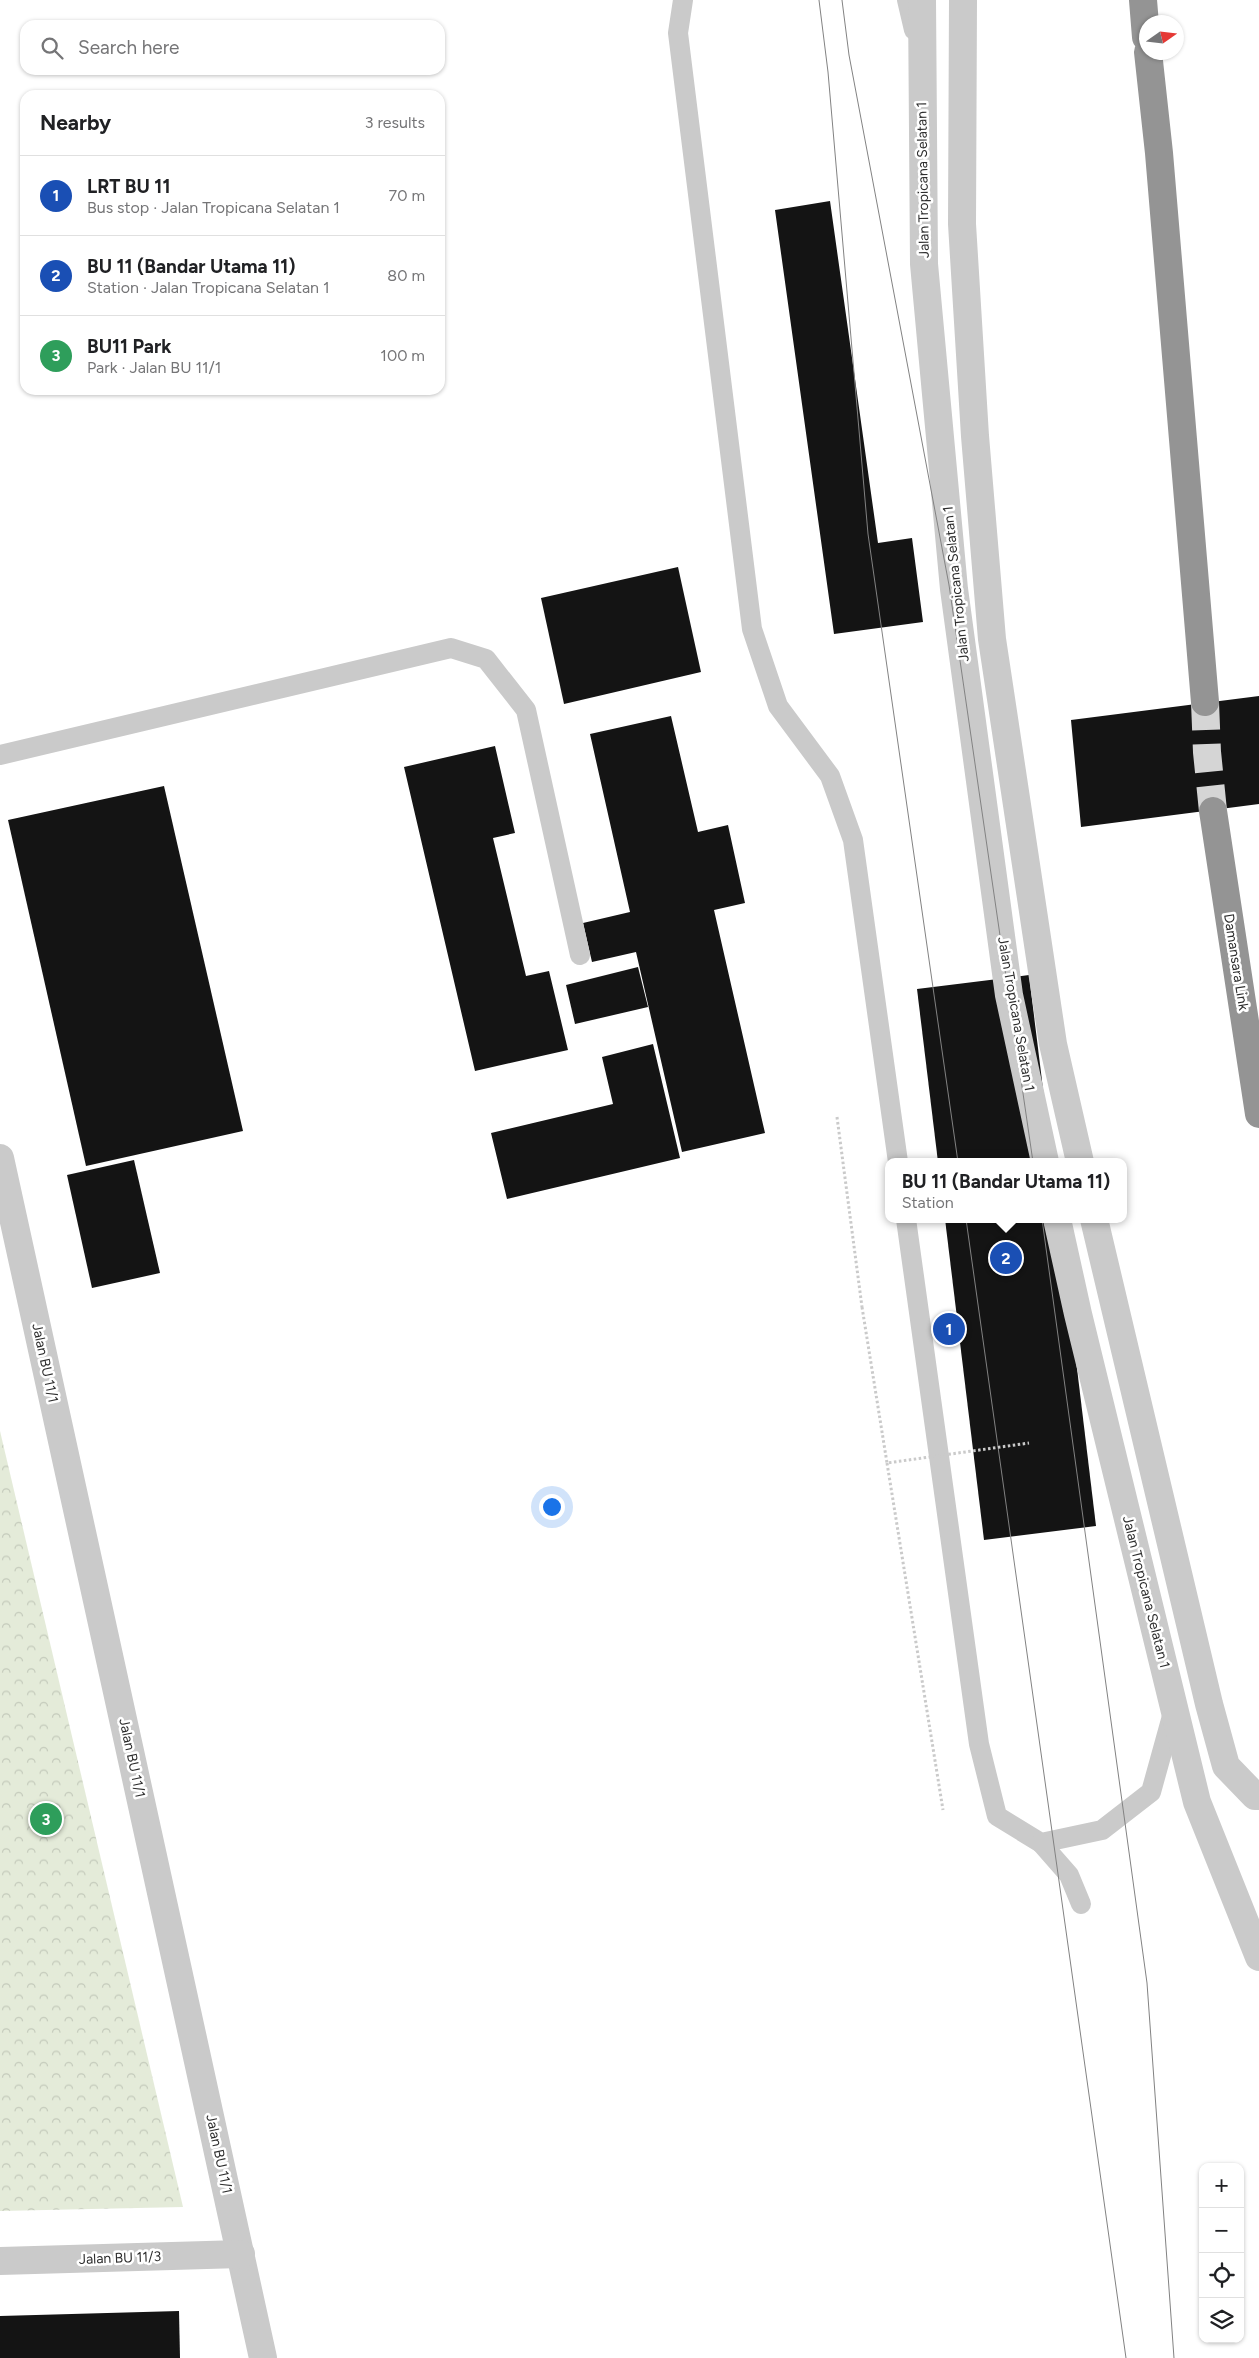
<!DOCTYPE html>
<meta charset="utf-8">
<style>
body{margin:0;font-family:Figtree,sans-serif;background:#f2f2f2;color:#202124}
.controls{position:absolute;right:15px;bottom:15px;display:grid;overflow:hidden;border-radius:10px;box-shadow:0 1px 4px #0004}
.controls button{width:45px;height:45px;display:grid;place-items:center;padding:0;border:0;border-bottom:1px solid #e0e0e0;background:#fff;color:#202124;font:25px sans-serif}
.compass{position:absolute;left:1139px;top:15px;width:45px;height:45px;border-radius:50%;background:#fff;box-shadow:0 1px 4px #0004;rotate:76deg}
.you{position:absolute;left:551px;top:1506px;width:18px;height:18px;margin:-12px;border:4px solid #fff;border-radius:50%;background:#1a73e8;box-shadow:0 0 0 8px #1a73e833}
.badge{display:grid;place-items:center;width:32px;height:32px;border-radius:50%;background:#0b8043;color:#fff;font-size:16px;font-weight:700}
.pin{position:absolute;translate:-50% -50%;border:2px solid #fff;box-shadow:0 1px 5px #0006}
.popup{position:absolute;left:885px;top:1158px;width:242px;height:65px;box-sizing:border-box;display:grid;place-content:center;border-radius:10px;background:#fff;filter:drop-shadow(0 1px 4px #0005);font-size:16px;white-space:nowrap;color:#757577}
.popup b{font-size:19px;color:#202124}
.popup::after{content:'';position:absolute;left:50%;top:100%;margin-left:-10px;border:10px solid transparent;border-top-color:#fff}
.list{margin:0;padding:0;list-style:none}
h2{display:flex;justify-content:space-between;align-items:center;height:65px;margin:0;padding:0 20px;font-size:21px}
h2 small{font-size:16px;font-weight:400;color:#757577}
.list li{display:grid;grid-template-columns:32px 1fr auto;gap:15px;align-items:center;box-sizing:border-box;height:80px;padding:0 20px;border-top:1px solid #e0e0e0}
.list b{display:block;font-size:19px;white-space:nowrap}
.list p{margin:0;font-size:16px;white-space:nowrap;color:#757577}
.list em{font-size:16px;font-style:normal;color:#757577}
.icon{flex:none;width:28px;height:28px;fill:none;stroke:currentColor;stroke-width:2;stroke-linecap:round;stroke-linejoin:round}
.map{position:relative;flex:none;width:1259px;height:2358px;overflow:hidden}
.search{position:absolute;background:#fff;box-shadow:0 1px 4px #0004;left:20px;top:20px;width:425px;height:55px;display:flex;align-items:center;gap:12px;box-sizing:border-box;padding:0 18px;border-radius:15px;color:#757577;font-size:19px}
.panel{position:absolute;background:#fff;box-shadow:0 1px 4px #0004;left:20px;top:90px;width:425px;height:305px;border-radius:15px}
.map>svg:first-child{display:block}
.park{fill:url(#park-crowns)}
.building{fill:#141414}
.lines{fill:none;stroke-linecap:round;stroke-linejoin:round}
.motorway-tunnel{stroke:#d5d5d5;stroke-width:28;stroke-dasharray:28 14;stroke-linecap:butt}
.path{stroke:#cacaca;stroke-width:3;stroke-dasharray:2.5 2.5;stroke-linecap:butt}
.service{stroke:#cacaca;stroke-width:20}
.minor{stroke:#cacaca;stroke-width:28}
.tertiary{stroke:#cacaca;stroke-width:28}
.motorway{stroke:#949494;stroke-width:28}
.tram{stroke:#828282;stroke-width:1}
.path-bridge{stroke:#cacaca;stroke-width:3;stroke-dasharray:2.5 2.5;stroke-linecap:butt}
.labels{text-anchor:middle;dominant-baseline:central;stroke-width:5;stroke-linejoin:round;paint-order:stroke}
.street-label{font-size:14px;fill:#2d2d2d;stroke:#fff}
</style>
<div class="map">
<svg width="1259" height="2358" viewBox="0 0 1259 2358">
<defs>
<pattern id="park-crowns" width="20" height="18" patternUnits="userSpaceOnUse" patternTransform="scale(1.25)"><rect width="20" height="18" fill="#e4ebd9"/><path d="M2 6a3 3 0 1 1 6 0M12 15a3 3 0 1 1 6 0" fill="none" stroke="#c4cabb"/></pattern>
</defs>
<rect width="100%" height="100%" fill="#fff"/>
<polygon class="park" points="0,1431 183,2207 0,2211"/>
<g class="building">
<polygon points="830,201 878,543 912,538 923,622 834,634 775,210"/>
<polygon points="678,567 701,672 564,704 541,598"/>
<polygon points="1259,696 1259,804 1081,827 1071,720"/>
<polygon points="671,716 698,832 728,825 745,903 714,910 765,1133 682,1152 636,952 592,962 583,923 630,912 590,734"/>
<polygon points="495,746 515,833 493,838 526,976 549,971 568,1050 475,1071 404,767"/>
<polygon points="164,786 243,1131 86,1166 8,820"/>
<polygon points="638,967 648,1007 575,1024 566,985"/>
<polygon points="1029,975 1052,1162 938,1162 917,989"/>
<polygon points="653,1044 680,1158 507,1199 491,1133 613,1104 602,1057"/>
<polygon points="134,1160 160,1273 92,1288 67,1175"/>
<polygon points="945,1219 1059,1219 1096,1526 984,1540"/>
<polygon points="179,2311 180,2358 0,2358 0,2316"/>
</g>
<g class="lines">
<polyline class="motorway-tunnel" points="1205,702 1207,752 1213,811"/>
<g class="path">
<polyline points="837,1117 862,1307"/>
<polyline points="887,1463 943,1810"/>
</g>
<g class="service">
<polyline points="683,0 678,33 752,629 778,706 830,776 853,840 898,1162"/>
<polyline points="907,0 914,30"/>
<polyline points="0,755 451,648 486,659 526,710 580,955"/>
<polyline points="906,1219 979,1744 997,1816 1041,1843 1102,1830 1151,1792 1174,1709"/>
<polyline points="1041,1843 1069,1875 1081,1904"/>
</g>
<g class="minor">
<polyline points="0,1158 263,2358"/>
<polyline points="0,2261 241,2254"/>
</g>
<g class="tertiary">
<polyline points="922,0 924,264 954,589 1009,995 1045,1162"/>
<polyline points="963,0 962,224 975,436 992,639 1053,1044 1080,1162"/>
<polyline points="1057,1219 1078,1314 1197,1802 1259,1957"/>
<polyline points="1094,1219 1209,1704 1226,1766 1255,1796 1259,1796"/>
</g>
<g class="motorway">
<polyline points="1143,0 1146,37"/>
<polyline points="1148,52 1159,153 1205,702"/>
<polyline points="1213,811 1259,1114"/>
</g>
<g class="tram">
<polyline points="819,0 828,72 868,534 958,1162"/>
<polyline points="842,0 849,55 949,585 1033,1162"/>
<polyline points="966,1219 1126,2358"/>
<polyline points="1042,1219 1147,1983 1174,2358"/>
</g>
<polyline class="path-bridge" points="862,1307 887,1463 1029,1443"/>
</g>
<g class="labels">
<g class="street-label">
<text transform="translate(923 180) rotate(-91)">Jalan Tropicana Selatan 1</text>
<text transform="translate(956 584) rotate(-96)">Jalan Tropicana Selatan 1</text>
<text transform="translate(1236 962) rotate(81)">Damansara Link</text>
<text transform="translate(1016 1014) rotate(80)">Jalan Tropicana Selatan 1</text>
<text transform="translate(45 1363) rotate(78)">Jalan BU 11/1</text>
<text transform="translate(1146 1592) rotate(76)">Jalan Tropicana Selatan 1</text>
<text transform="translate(132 1758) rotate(78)">Jalan BU 11/1</text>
<text transform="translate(219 2154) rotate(78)">Jalan BU 11/1</text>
<text transform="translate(120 2258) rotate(-2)">Jalan BU 11/3</text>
</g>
</g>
</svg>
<div class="controls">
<button>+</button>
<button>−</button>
<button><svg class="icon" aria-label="locate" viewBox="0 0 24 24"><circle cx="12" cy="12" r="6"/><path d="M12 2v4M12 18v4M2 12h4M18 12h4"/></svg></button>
<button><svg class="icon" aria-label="layers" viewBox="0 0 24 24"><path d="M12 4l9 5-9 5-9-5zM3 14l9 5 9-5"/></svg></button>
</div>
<svg class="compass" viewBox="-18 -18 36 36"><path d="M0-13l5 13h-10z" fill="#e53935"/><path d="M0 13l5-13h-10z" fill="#757577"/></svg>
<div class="you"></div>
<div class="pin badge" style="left:949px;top:1329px;background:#1a4fb4">1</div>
<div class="pin badge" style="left:1006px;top:1258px;background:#1a4fb4">2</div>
<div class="popup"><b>BU 11 (Bandar Utama 11)</b>Station</div>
<div class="pin badge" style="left:46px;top:1819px;background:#2e9e5b">3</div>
<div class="search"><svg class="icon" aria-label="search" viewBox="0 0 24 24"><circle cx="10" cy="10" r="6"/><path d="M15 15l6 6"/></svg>Search here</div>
<section class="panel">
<h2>Nearby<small>3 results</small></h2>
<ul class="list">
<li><span class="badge" style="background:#1a4fb4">1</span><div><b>LRT BU 11</b><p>Bus stop · Jalan Tropicana Selatan 1</p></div><em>70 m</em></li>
<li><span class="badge" style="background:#1a4fb4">2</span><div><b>BU 11 (Bandar Utama 11)</b><p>Station · Jalan Tropicana Selatan 1</p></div><em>80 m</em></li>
<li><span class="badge" style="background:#2e9e5b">3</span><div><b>BU11 Park</b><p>Park · Jalan BU 11/1</p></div><em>100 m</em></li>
</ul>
</section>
</div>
